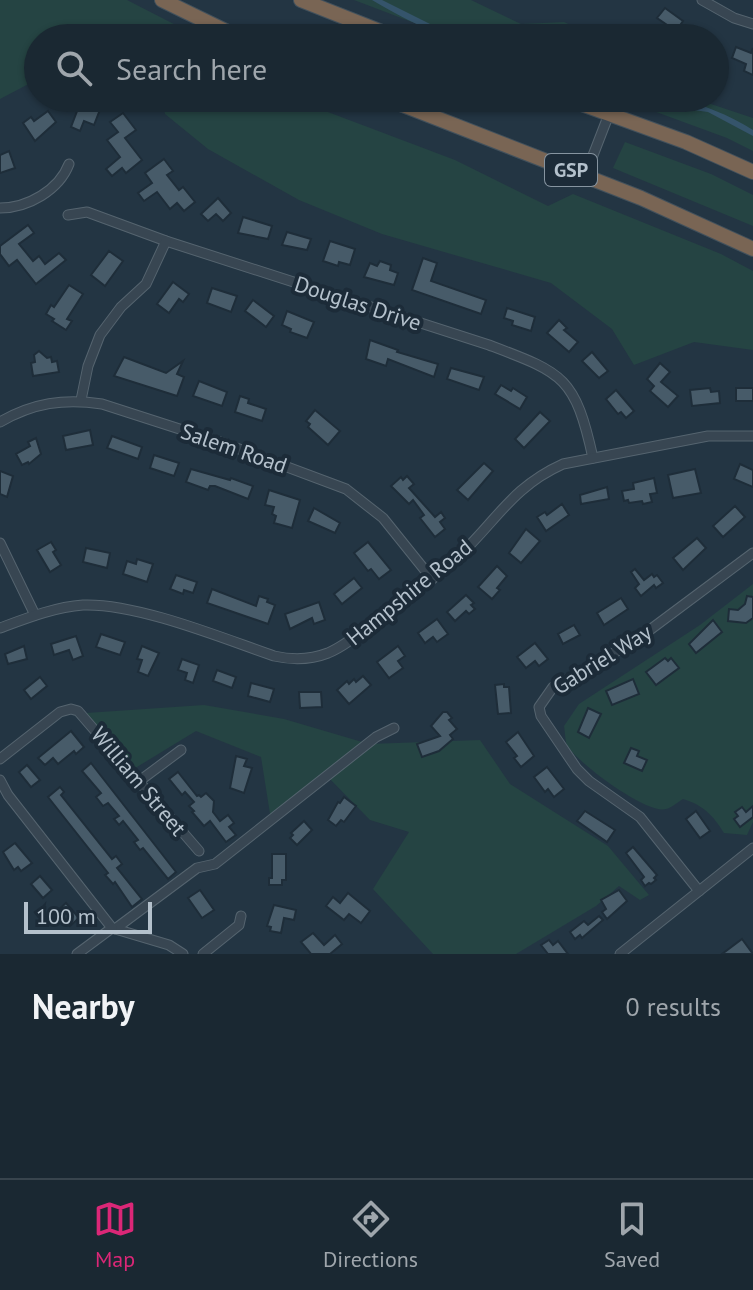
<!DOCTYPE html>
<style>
body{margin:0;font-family:"PT Sans",sans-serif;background:#27343e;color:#f1f3f6}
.scale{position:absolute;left:24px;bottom:20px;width:128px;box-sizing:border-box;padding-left:8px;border:4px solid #b4c1cc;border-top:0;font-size:22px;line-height:28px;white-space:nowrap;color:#b4c1cc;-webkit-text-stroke:6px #1c2b38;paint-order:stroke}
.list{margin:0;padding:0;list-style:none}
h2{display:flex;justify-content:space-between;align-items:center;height:104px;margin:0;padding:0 32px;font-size:34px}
h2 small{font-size:26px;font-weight:400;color:#9fa6ac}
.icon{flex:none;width:44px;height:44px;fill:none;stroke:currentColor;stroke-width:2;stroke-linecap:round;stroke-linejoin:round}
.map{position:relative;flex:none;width:753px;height:954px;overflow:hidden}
.search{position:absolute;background:#1a2832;box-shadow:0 2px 6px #0004;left:24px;right:24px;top:24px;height:88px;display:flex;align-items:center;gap:20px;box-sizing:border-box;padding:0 28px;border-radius:44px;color:#9fa6ac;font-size:30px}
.sheet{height:224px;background:#1a2832}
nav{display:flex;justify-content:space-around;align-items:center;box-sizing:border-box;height:112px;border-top:2px solid #38444d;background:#1a2832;font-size:22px;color:#9fa6ac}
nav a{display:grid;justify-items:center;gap:4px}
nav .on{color:#db2777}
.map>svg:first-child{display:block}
.green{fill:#254443}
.water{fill:#35546b}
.building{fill:#475b69;stroke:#1e2d39;stroke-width:2}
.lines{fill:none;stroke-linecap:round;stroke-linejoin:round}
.minor-casing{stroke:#55646f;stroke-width:11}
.highway-casing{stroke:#42515c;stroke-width:16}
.minor{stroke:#384652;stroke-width:9}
.highway{stroke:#796554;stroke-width:14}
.labels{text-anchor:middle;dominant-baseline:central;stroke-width:8;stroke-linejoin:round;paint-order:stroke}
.shield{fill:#1c2b38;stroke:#8694a0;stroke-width:2}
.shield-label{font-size:20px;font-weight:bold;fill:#b4c1cc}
.street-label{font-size:22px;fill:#b4c1cc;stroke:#1c2b38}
</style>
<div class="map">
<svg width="753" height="954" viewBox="0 0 753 954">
<rect width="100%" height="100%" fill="#233543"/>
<g class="green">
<polygon points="0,0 127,0 201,38 38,38 38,79 0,99"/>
<polygon points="354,0 471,0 521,24 564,22 599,38 454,38"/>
<polygon points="162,98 308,98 320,109 455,160 548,206 573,194 721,254 753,271 753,350 694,342 634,365 612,329 551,283 382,234 299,200 208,149 165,114"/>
<polygon points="618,98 693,98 753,118 753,151 727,138"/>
<polygon points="625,142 711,174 753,195 753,226 613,168"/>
<path d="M753,584V822L747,835L724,833C713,815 703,805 683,799C678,802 671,808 666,809C647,815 575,761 567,745C565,740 565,731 564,726L579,704L700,625Z"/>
<polygon points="204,705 284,719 369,744 480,740 510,784 608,846 649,895 640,900 619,886 596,906 516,954 433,954 373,889 409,832 370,820 326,775 271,820 261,757 196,731 132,770 86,713"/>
</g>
<g class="water">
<path d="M372,0H382L430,24L472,38C437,38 401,17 372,0Z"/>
<path d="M635,98C648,98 663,96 675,98C702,104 729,115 753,130V136L708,112L686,109L676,103Z"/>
</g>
<g class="building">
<polygon points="665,8 683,21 676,31 657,18"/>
<polygon points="736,47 751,53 753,48 753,75 744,71 746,64 732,58"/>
<polygon points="85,101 101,107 94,125 84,121 80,131 71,127 79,106 82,108"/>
<polygon points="48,111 56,122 35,141 23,123 31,117 34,121"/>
<polygon points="123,113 136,130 125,138 142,160 126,173 122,168 112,176 106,169 120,157 107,140 118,132 110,122"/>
<polygon points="9,151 15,168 0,173 0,155"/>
<polygon points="164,159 173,171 167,175 179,190 183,187 195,202 184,211 177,203 170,209 157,192 144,201 138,193 152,183 145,173"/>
<polygon points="218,198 231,213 223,221 216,214 208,221 201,214"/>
<polygon points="243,217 272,226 268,239 238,233"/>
<polygon points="28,225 34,233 19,244 33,261 39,256 45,264 59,253 66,260 36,284 17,260 9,266 0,254 0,246"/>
<polygon points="287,232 311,239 307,250 282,245"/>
<polygon points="330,241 355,249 350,265 339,262 338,266 323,261"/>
<polygon points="109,251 123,261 105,286 91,275"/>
<polygon points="423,258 437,263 431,281 486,300 481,314 412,290"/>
<polygon points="380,261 391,265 390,270 398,273 394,285 364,277 370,263 377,266"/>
<polygon points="173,282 189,294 183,302 179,299 169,313 157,304"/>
<polygon points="69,285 83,294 67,319 72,321 66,330 52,321 54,319 46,314 51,305 54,307"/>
<polygon points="212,288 237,296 231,312 207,303"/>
<polygon points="253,300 274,316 266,327 245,311"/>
<polygon points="507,308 535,317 531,331 512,325 513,321 504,318"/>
<polygon points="287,311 314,322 307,338 290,332 291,329 282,325"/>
<polygon points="559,320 567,328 564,330 578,342 569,352 547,333"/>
<polygon points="370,340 398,350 397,352 438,364 434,377 388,359 386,366 366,359"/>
<polygon points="39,351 47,358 51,357 52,362 57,361 59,372 33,376 31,363 35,362 34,355"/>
<polygon points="592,352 608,371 599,378 582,361"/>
<polygon points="124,357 166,373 183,361 177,374 184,377 177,396 114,376"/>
<polygon points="660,363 670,372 661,382 678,396 668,407 650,391 654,386 647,379"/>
<polygon points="451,368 484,377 479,390 447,379"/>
<polygon points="199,381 227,392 222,406 193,396"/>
<polygon points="501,385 511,391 513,388 527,397 520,409 495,394"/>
<polygon points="710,388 711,392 719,391 720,403 692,406 690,390"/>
<rect x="736" y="388" width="17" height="13"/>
<polygon points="616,390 634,411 626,418 621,412 618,414 606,399"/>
<polygon points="240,396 249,399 248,403 266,409 262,421 235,412"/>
<polygon points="315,410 340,431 328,445 308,427 310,424 306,421"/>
<polygon points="540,412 550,421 524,448 515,439"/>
<polygon points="90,430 93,445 66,450 63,436"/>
<polygon points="112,436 142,447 138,459 107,448"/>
<polygon points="36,438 41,454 29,464 28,462 22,465 16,454 30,446 28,442"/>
<polygon points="154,455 179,463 174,476 150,468"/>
<polygon points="484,463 493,471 468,500 457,490"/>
<polygon points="740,464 753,470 753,487 734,479"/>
<polygon points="191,469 230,480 231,478 253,486 248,499 215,486 210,486 208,490 186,482"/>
<polygon points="695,469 701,493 673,498 668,475"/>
<polygon points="0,471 13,476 7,497 0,494"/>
<polygon points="407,476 414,484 409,488 435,517 441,512 445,518 440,522 445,529 435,537 420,518 424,515 413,500 409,504 391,486 401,477 403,480"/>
<polygon points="654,478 657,493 650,494 652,502 643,504 642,501 629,503 628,500 624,501 622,491 634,489 633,483"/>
<polygon points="607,487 609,499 581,504 580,495"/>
<polygon points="269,490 300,500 292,528 274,523 276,516 272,514 274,507 265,505"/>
<polygon points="562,504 569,515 546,531 537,517 545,512 547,515"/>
<polygon points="735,506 745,517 723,537 713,526"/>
<polygon points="314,508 340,523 335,533 308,521"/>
<polygon points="526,529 540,541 521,563 509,553"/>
<polygon points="697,538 706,548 683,570 673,558"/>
<polygon points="51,542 56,550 53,552 61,565 50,572 37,550"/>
<polygon points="368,542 391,570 379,579 371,569 368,571 354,553"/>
<polygon points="86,548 110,553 107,568 83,562"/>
<polygon points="137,559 153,564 147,582 123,574 127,561 136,564"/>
<polygon points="497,566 507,576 497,588 500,590 492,599 478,587"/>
<polygon points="635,569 644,580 652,574 654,577 657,575 663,583 656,588 654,585 641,596 635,588 639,584 631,572"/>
<polygon points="176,575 197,582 193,593 184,590 183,594 170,589"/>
<polygon points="354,578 362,588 342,604 334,594"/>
<polygon points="212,589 256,606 259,596 268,599 267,602 275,605 268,624 207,603"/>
<polygon points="466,595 474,603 471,605 475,609 469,614 466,611 455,621 447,612"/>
<polygon points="747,596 753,597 753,618 746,623 728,621 729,609 738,610 745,604"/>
<polygon points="621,598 628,609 604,625 597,613"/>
<polygon points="319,602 325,620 314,624 312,618 290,629 285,614"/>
<polygon points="437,619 448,634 437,642 433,637 425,643 418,633"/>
<polygon points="713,620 722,632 696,653 689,644"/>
<polygon points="574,625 580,635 563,644 558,634"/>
<polygon points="101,634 125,642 120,655 96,647"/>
<polygon points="76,636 83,656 73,660 69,650 54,655 51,644"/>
<polygon points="535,643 548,659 539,666 535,661 526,668 517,657"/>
<polygon points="24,646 27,659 8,664 5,654"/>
<polygon points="142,646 159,653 148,676 138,672 142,660 137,659"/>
<polygon points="398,646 405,656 398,661 403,668 389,678 377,662"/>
<polygon points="665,658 668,661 671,658 679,668 656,685 646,672"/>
<polygon points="182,659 199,665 193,683 185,680 187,673 178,670"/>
<polygon points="217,670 236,677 232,688 213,681"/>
<polygon points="363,676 371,685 349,704 337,690 347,681 349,684 354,679 356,682"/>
<polygon points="40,677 47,686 31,699 24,690"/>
<polygon points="633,679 639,694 612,705 606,691"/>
<polygon points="251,683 274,689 270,702 248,696"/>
<polygon points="504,684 504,687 509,687 511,713 498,714 495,685"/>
<polygon points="299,692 321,692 322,707 300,708"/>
<polygon points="588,708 601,714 589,738 578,732"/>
<polygon points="443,712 447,712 452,718 449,720 457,729 450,735 453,739 439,751 422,757 417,744 440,736 431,726"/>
<polygon points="71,731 84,747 76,754 74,751 58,764 53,758 45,765 38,758"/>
<polygon points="518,732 534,756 521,767 514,758 517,756 506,742"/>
<polygon points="631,748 639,751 637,756 647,760 642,771 624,763"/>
<polygon points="236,756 247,759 244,766 252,768 244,793 230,788"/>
<polygon points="91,763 176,872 168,879 143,848 140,850 134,842 138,840 123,821 119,825 114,819 119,816 108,803 103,806 96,797 101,793 82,771"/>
<polygon points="27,765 40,780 31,787 19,772"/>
<polygon points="547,767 564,789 554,797 548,789 545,792 534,777"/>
<polygon points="178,772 197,796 199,795 201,797 206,793 214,801 213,812 220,821 228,815 234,823 229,827 236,835 226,842 210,821 204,826 192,812 194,811 189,806 194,802 185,792 182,795 169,779"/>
<polygon points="60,787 64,792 61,795 112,859 116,856 122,864 117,868 142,899 132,907 115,882 113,884 105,875 108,873 48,797"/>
<polygon points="344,797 356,806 344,822 341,820 336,826 328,820 338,802 340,803"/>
<polygon points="753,806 753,817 740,827 734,819 738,816 735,812 742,807 746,812"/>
<polygon points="585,811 615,830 607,842 577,821"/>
<polygon points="696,811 710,831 700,838 686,819"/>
<polygon points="304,821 312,830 297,845 290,838 293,835 291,833"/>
<polygon points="15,843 32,863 21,871 18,867 14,870 3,852"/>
<polygon points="633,847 657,875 654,878 656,880 651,884 649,883 645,886 641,880 644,877 626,853"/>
<polygon points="272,854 286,854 286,880 282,880 282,885 269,885 269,878 272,878"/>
<polygon points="40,876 52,890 43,898 31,884"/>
<polygon points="200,890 214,910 202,918 188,898"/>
<polygon points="619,890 627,901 607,919 602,912 606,909 601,900"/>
<polygon points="348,893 370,911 361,923 349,914 344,920 326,906 333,897 340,903"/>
<polygon points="66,903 79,918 70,926 57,911"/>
<polygon points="274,905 296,910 294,920 284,918 281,933 270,931 271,927 267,926"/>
<polygon points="599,916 603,920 582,938 580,935 575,939 570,932 584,921 588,925"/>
<polygon points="313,933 324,945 335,935 342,944 330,954 311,954 301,942"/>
<polygon points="742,939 753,954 722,954"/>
<polygon points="549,940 553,945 558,941 568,954 548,954 541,945"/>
</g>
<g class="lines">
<defs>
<g id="minor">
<polyline points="702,0 734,18 753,24"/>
<polyline points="585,176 609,114"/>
<path d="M0,208C28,208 59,190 69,164"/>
<path d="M68,215L87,212L166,241L489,345C563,373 575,376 593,458"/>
<polyline points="81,400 88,366 100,335 121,307 146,284 166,241"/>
<path d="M0,422C33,403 64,398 102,404L223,443L346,489L383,518L432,579"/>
<polyline points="0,543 35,615"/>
<path d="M0,628C27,618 55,607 83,605C137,603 222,638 274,656C292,660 310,660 328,653C347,645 363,630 379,618C407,597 437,578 462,553C498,518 514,486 563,464L708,436H753"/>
<polyline points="0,759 60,712 71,709 78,711 199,851"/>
<polyline points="0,780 8,795 112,928 169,945 183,954"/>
<polyline points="138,782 181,750"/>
<polyline points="699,891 640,817 589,781 577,769 541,716 539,707 553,687 635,641 753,553"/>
<polyline points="115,929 197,868 215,864 376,737 394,728"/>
<polyline points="77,954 112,928"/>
<polyline points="203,954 239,925 241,916"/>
<polyline points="620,954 753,848"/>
</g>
<g id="highway">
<polyline points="162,0 240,38"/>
<polyline points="301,0 397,38"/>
<polyline points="385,98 641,198 753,249"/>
<polyline points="565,98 686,142 753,172"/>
</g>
</defs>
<use href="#minor" class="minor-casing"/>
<use href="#highway" class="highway-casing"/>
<use href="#minor" class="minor"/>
<use href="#highway" class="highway"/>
</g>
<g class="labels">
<rect class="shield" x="545" y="154" width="52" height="32" rx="6"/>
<g class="shield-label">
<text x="571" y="170">GSP</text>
</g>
<g class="street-label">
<text transform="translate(358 303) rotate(18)">Douglas Drive</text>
<text transform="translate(234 448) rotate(19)">Salem Road</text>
<text transform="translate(409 592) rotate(-39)">Hampshire Road</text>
<text transform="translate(602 659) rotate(-32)">Gabriel Way</text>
<text transform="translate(139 781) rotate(50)">William Street</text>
</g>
</g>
</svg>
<div class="scale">100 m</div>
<div class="search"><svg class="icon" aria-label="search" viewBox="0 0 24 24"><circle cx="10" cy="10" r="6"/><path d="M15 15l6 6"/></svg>Search here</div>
</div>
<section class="sheet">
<h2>Nearby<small>0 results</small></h2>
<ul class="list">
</ul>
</section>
<nav>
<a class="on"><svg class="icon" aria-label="map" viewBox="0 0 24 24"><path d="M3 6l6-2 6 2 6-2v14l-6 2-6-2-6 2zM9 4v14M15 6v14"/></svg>Map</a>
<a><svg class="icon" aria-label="directions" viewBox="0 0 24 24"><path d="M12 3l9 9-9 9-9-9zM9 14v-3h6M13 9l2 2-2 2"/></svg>Directions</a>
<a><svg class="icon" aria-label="saved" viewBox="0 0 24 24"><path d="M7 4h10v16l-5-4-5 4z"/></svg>Saved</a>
</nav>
